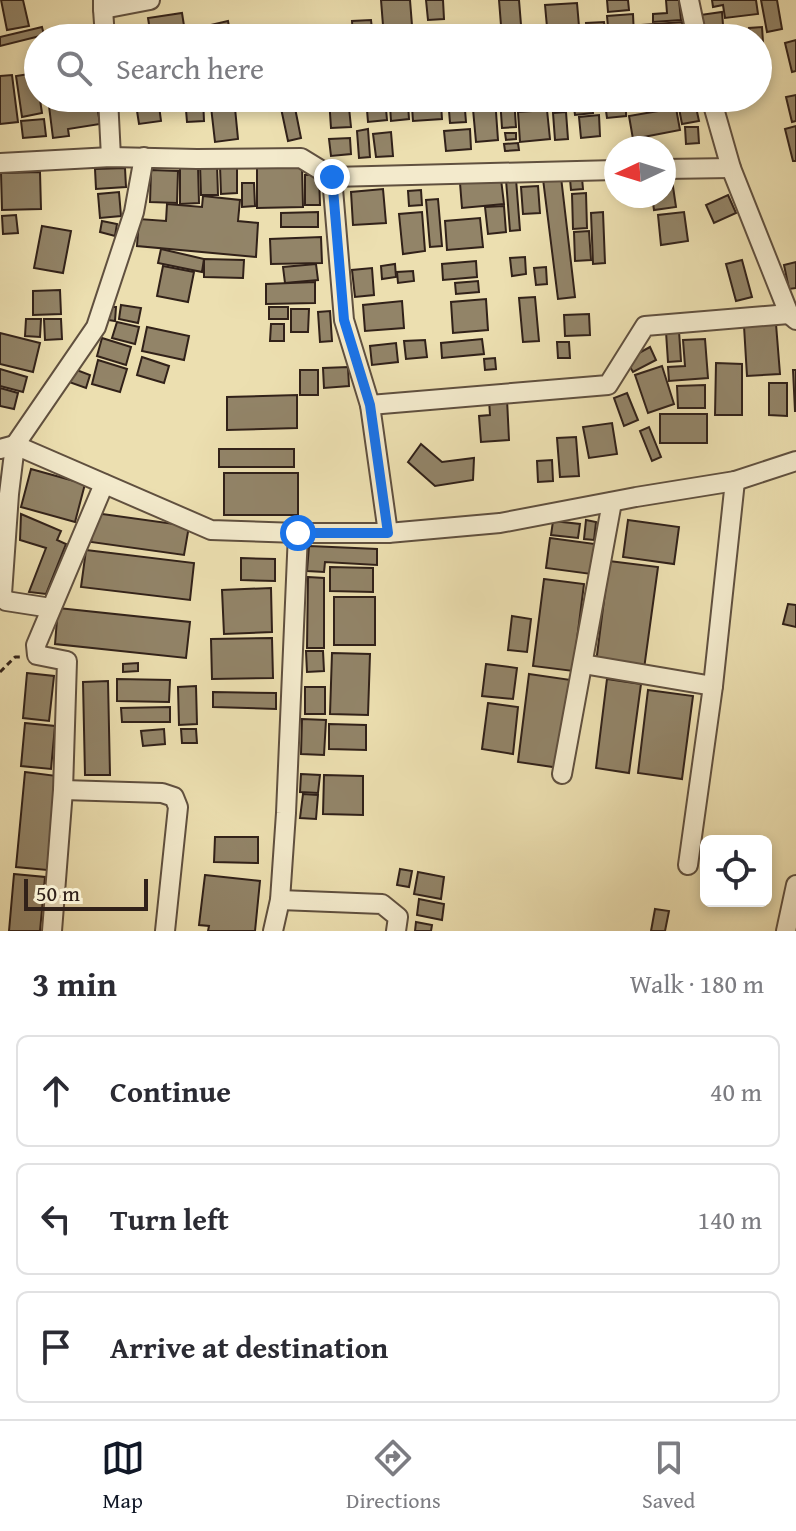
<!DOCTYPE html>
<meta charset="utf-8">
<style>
body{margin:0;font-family:"Gentium Book Plus",serif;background:#f2f2f3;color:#2b2b33}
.controls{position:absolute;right:24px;bottom:24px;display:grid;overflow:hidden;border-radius:12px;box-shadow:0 4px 12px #0003}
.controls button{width:72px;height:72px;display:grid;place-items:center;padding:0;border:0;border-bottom:2px solid #e1e1e2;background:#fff;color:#2b2b33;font:40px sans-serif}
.compass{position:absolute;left:604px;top:136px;width:72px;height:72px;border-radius:50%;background:#fff;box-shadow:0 4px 12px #0003;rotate:266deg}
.scale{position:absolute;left:24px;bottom:20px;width:124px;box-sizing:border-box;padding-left:8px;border:4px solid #312119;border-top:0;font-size:22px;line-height:28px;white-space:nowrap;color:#312119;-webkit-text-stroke:6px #f3eacc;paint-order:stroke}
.stop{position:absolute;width:24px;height:24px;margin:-18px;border:6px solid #1a73e8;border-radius:50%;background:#fff}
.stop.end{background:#1a73e8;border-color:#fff;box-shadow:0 2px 8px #0008}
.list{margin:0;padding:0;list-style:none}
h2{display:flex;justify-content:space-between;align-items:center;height:104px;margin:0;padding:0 32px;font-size:34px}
h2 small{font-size:26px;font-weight:400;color:#7c7c81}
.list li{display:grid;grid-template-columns:52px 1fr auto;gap:24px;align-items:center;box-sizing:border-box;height:112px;margin:0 16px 16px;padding:0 16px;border:2px solid #e1e1e2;border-radius:12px}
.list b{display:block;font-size:30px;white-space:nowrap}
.list em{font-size:26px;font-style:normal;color:#7c7c81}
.icon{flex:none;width:44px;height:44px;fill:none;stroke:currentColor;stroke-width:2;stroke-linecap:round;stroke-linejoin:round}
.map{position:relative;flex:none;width:796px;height:931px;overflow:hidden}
.search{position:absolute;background:#fff;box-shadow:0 4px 12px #0003;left:24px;right:24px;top:24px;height:88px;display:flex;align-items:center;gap:20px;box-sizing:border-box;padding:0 28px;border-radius:44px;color:#7c7c81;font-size:30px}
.sheet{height:488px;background:#fff}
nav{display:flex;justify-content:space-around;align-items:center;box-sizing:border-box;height:112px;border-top:2px solid #e1e1e2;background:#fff;font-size:22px;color:#7c7c81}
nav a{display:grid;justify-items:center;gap:4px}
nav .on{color:#111827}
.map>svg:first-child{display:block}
.building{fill:#928468;stroke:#312119;stroke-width:2}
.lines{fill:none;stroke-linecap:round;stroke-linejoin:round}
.minor-casing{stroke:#60503f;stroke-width:22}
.path{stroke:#312119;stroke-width:3;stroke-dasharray:6 4;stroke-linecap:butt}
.minor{stroke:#f3eacc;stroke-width:18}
.route{stroke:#1a73e8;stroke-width:10}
</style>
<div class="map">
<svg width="796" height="931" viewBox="0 0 796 931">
<rect width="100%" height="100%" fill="#ecdfb0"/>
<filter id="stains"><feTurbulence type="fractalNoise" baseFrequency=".0025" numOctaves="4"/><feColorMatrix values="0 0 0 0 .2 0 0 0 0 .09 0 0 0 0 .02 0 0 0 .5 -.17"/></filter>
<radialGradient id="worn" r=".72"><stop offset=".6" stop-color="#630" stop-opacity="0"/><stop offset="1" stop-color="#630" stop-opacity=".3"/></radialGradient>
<g class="building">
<polygon points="1,0 23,0 29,26 7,30"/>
<polygon points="381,0 410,0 413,38 384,38"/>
<polygon points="426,0 443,0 444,19 428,20"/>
<polygon points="499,0 519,0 522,37 502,38"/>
<polygon points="607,0 628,0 629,10 608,12"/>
<polygon points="666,0 679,0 681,20 653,22 653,14 667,13"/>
<polygon points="712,0 756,0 758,14 725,18 723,5 713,7"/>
<polygon points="761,0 777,0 782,29 767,32"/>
<polygon points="577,3 580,38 548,38 545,5"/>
<polygon points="722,12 724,38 703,38 700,15"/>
<polygon points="182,13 185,32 151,37 148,18"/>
<polygon points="633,14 634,36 609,38 607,16"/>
<polygon points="371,20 373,38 353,38 352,21"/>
<polygon points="228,21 231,38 204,38 202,27"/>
<polygon points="604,22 606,38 587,38 586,23"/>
<polygon points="682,22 684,38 643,38 642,25"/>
<polygon points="42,27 44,35 0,46 0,37"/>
<polygon points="762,27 763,42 758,43 758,38 751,38 749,28"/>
<polygon points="337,28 338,38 325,38 324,29"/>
<polygon points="742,29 744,38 730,38 729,31"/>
<polygon points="85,32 86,38 48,38"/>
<polygon points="431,32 431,38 419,38 419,33"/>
<polygon points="796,40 796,71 792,72 785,43"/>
<polygon points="36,73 42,113 22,117 16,76"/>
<polygon points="12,75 18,122 0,124 0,76"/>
<polygon points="796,95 796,121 792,122 786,97"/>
<polygon points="48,98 96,98 100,124 68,129 69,136 53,138"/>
<polygon points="135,98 158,98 161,121 139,124"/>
<polygon points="185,98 203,98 204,121 187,122"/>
<polygon points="210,98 234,98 238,139 215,142"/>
<polygon points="293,98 301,138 288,141 279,99"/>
<polygon points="329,98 348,98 351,127 331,128"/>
<polygon points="366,98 385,98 387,120 368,122"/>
<polygon points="448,98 464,98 466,122 450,123"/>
<polygon points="472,98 495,98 498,140 476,142"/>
<polygon points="500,98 514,98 516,127 502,128"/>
<polygon points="517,98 528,98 529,107 518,108"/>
<polygon points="531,98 543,98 544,106 532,107"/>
<polygon points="606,98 623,98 623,108 607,110"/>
<polygon points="656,98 673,98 674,102 658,106"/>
<polygon points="677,98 694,98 699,121 682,124"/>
<polygon points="592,99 593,113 575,115 573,100"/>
<polygon points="408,104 409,119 391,121 390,106"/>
<polygon points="441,104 442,119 413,121 412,107"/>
<polygon points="676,108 680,130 633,139 629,116"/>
<polygon points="547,110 550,139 520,142 518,112"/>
<polygon points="626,110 626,116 607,118 606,111"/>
<polygon points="566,112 568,139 555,140 553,113"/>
<polygon points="599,115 600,136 581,138 579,117"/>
<polygon points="44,119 46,136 23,138 21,121"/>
<polygon points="796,126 796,161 793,161 785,129"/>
<polygon points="685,127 698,127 699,143 686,144"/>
<polygon points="368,129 370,157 359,158 357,131"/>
<polygon points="470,129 471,149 446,151 444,131"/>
<polygon points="391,132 393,156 376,157 373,134"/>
<polygon points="505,133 516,133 516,139 506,140"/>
<polygon points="350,138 351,154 331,156 329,139"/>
<polygon points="518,143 519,150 505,151 504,144"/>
<polygon points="200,164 217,164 218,195 201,195"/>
<polygon points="302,165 303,207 257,208 257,166"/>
<polygon points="180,166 198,166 199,203 180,204"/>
<polygon points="220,166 237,166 237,193 221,194"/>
<polygon points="125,168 126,187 96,189 95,169"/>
<polygon points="151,170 178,171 177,203 150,202"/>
<polygon points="40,172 41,209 2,210 1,173"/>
<polygon points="319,174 320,205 305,205 305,175"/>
<polygon points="561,177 575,297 558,299 543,179"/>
<polygon points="582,178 583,189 571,190 570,179"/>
<polygon points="501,179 504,204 462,208 460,183"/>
<polygon points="516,179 520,230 510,231 506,180"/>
<polygon points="672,180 676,207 654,210 652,196 664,196 664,181"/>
<polygon points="242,183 254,183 255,206 242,207"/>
<polygon points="538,186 540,213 523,214 521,187"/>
<polygon points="383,189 386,223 353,225 351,192"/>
<polygon points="421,190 422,205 409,206 408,191"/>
<polygon points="119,192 121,216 100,218 98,194"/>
<polygon points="586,193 587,228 573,229 572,194"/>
<polygon points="728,195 736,213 714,223 706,205"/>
<polygon points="203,196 240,200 238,221 258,223 256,257 137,246 139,219 166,221 167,204 202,207"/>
<polygon points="438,199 442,246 430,247 426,200"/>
<polygon points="504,206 506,232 488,234 485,207"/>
<polygon points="318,212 318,227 281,227 281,213"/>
<polygon points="422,212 425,251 403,254 399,214"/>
<polygon points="603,212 605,263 593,264 591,213"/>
<polygon points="684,212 688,241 661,245 658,215"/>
<polygon points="16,215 18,233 3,234 2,216"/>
<polygon points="480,218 483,247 447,250 445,221"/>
<polygon points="102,221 117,224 115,236 100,232"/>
<polygon points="42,226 71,231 63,273 34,268"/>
<polygon points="589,231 591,260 575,261 574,232"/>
<polygon points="321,237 322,263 271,264 270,239"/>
<polygon points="161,249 204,259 202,272 158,263"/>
<polygon points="525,257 526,274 512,276 510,258"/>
<polygon points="204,259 244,260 243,278 204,277"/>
<polygon points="742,260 752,297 736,301 726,264"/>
<polygon points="476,261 477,277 443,280 442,264"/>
<polygon points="796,262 796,288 789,289 784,265"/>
<polygon points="316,264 318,280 285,283 283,267"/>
<polygon points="395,264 396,277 382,279 381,266"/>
<polygon points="163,266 194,272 188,302 157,296"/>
<polygon points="546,267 547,284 536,285 534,268"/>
<polygon points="372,268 374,295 355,297 352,270"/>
<polygon points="413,271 414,281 398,283 397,272"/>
<polygon points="478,281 479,292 456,294 455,283"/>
<polygon points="315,282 315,303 266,304 266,284"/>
<polygon points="60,290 61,314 33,315 33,291"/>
<polygon points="535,297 539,341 523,342 519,298"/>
<polygon points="486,299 488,330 453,333 451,302"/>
<polygon points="402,301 404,328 365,331 363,305"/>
<polygon points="121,305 141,308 138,323 119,319"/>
<polygon points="108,307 116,307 115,321 108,320"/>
<rect x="269" y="307" width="19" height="12"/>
<polygon points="291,309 309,309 308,332 291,332"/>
<polygon points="330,311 332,341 320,342 318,312"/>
<polygon points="589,314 590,335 565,336 564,315"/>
<polygon points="26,319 41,319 40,337 25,336"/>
<polygon points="44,319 61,319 62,339 45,340"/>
<polygon points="117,322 139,327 135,344 112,338"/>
<polygon points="271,324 284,324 284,341 270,341"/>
<polygon points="776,324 780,374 747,376 744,326"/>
<polygon points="147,327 189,336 184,360 142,351"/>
<polygon points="679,331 681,361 668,362 666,332"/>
<polygon points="0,333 40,343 33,372 0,364"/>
<polygon points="102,338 131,347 126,365 97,356"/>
<polygon points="482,339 484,354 442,358 441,343"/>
<polygon points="705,339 708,378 669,381 668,367 685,366 683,340"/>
<polygon points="425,340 427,357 406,359 404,341"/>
<polygon points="557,342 569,342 570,358 558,358"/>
<polygon points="396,343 398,362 372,365 370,346"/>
<polygon points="650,347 656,360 633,372 626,360"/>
<polygon points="142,357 169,366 164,383 137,375"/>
<polygon points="495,358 496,369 485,370 484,359"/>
<polygon points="98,360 127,369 120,392 92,384"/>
<polygon points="716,363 742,364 742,415 715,415"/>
<polygon points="662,366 674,404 648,413 635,375"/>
<polygon points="348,367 349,386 324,388 323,368"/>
<polygon points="0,369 27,377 23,392 0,386"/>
<polygon points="74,369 90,375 86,388 69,382"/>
<rect x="300" y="370" width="18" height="25"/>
<polygon points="793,370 796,370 796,411 795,411"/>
<polygon points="769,383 787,383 787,416 769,415"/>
<polygon points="705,385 705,408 678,408 677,386"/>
<polygon points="0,388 18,393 14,409 0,406"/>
<polygon points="627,393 638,420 624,426 614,398"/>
<polygon points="297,395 297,428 227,430 227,397"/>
<polygon points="507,399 509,440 481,442 479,416 490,415 489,400"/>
<rect x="660" y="414" width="47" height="29"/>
<polygon points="612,423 617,454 589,458 583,427"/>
<polygon points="649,427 661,457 652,461 640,431"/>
<polygon points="576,437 579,476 560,477 557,438"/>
<polygon points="421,444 442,462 474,458 473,480 435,486 408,462"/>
<rect x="219" y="449" width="75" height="18"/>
<polygon points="552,460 553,481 538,482 537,461"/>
<polygon points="31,469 85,484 75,522 21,507"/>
<rect x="224" y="473" width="74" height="42"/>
<polygon points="95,513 189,526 184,555 91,542"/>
<polygon points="21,514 61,531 57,540 66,544 46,594 29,592 46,548 20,540"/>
<polygon points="586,520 596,522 594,540 584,539"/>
<polygon points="628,520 679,527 674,564 623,557"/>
<polygon points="553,521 580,524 578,538 551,535"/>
<polygon points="550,538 595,544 591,574 546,568"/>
<polygon points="309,546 377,549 377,565 325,562 324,572 307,571"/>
<polygon points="86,550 194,563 190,600 81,587"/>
<polygon points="241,558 275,559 275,581 241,580"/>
<polygon points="609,561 658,567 644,669 596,663"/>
<polygon points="330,567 373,568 373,592 330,591"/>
<polygon points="308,577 324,578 324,648 307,648"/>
<polygon points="544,579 584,584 573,671 533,666"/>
<polygon points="271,588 272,632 224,634 222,590"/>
<rect x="334" y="597" width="41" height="48"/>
<polygon points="788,604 796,605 796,627 783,624"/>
<polygon points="58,608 190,622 186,658 55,644"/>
<polygon points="512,616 531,619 527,652 508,650"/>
<polygon points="272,638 273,678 212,679 211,639"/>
<polygon points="306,651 323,651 324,671 307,672"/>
<polygon points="332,653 370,654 368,715 330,714"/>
<polygon points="138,663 138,671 123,672 123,664"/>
<polygon points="486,664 517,668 513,699 482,696"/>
<polygon points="27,673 54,676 49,721 23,718"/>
<polygon points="529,674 571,680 560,768 518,762"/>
<polygon points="117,679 170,680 169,702 117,701"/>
<polygon points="607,679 641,684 629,773 596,768"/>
<polygon points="108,681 110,775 85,775 83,682"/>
<polygon points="196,686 197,724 179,725 178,687"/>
<rect x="305" y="687" width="20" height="27"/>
<polygon points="648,690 693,696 682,779 638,773"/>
<polygon points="213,692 276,693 276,709 213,707"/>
<polygon points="488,703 518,707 513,754 482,749"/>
<polygon points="170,707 170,722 122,722 121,708"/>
<polygon points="302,719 326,720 324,755 301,754"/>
<polygon points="25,723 55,726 51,769 21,766"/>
<polygon points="329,724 366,725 366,750 329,749"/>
<polygon points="164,729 165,744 143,746 141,731"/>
<polygon points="181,729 196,729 197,743 182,743"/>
<polygon points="25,772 57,776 47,870 16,867"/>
<polygon points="301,774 320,775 318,793 300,792"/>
<polygon points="324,775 363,776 363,815 323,814"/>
<polygon points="303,794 318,795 316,819 300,818"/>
<polygon points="215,837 258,837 258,863 214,862"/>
<polygon points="400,869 412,871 409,887 397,885"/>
<polygon points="418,872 444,877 441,899 414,894"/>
<polygon points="14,874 45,877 40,931 9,931"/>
<polygon points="205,875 260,881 255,931 208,931 209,926 199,925"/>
<polygon points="419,899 444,904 442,920 417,915"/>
<polygon points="655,909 669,911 665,931 651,931"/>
<polygon points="416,922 432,925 431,931 415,931"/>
</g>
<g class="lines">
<defs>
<g id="minor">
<polyline points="103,0 103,9 150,0"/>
<polyline points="689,0 697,38"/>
<polyline points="103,9 105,38"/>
<polyline points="108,98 111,157"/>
<polyline points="711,98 731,168 789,314 796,320"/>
<polyline points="0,163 111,157 197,159 301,158 332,177 344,320 370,405 388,533"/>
<polyline points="664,169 731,168"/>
<polyline points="332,177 616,170"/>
<polyline points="370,405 608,385 645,326 789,314"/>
<polyline points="0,449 15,445 211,530 298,533 388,533 500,523 636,497 735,481 796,461"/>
<polyline points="51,608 6,601 2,594 9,494 15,445 96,327 134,212 144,157"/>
<polyline points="583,664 713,686"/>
<polyline points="562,774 612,502"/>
<polyline points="63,790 162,793 174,797 178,807 165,931"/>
<polyline points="688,865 713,686 735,481"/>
<polyline points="280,900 382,904 398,917 396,931"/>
<polyline points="52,931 63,790 67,661 37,655 36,645 104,484"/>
<polyline points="273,931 280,900 286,813 298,533"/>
<polyline points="786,931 796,885"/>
</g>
</defs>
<use href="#minor" class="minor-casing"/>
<polyline class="path" points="0,672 15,657 22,657"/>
<use href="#minor" class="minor"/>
</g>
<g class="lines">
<polyline class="route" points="298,533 388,533 370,405 344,320 332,177"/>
</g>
<rect width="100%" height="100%" filter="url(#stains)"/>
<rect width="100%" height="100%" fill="url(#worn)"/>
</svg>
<div class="controls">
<button><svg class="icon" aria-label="locate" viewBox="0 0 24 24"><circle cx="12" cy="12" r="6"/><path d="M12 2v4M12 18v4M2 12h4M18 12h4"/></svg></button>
</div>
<svg class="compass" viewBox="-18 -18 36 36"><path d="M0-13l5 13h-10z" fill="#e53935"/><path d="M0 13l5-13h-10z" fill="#7c7c81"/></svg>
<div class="scale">50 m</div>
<div class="stop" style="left:298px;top:533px"></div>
<div class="stop end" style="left:332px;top:177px"></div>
<div class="search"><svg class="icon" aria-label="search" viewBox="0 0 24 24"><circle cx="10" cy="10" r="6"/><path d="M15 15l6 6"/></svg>Search here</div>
</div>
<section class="sheet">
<h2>3 min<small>Walk · 180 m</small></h2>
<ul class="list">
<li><svg class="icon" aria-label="ahead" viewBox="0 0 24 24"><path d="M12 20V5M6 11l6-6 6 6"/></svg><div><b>Continue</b></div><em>40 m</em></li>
<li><svg class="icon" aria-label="left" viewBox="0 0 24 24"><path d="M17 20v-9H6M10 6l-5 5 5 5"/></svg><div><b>Turn left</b></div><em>140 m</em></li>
<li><svg class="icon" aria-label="arrive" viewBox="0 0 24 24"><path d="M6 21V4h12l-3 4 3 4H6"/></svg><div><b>Arrive at destination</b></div></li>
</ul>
</section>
<nav>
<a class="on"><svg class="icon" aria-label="map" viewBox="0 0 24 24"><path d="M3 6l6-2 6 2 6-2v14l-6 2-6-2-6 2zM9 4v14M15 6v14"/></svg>Map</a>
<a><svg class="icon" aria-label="directions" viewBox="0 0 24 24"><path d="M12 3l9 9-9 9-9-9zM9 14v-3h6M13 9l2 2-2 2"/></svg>Directions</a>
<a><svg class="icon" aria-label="saved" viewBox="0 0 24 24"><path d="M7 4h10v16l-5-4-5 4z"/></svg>Saved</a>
</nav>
